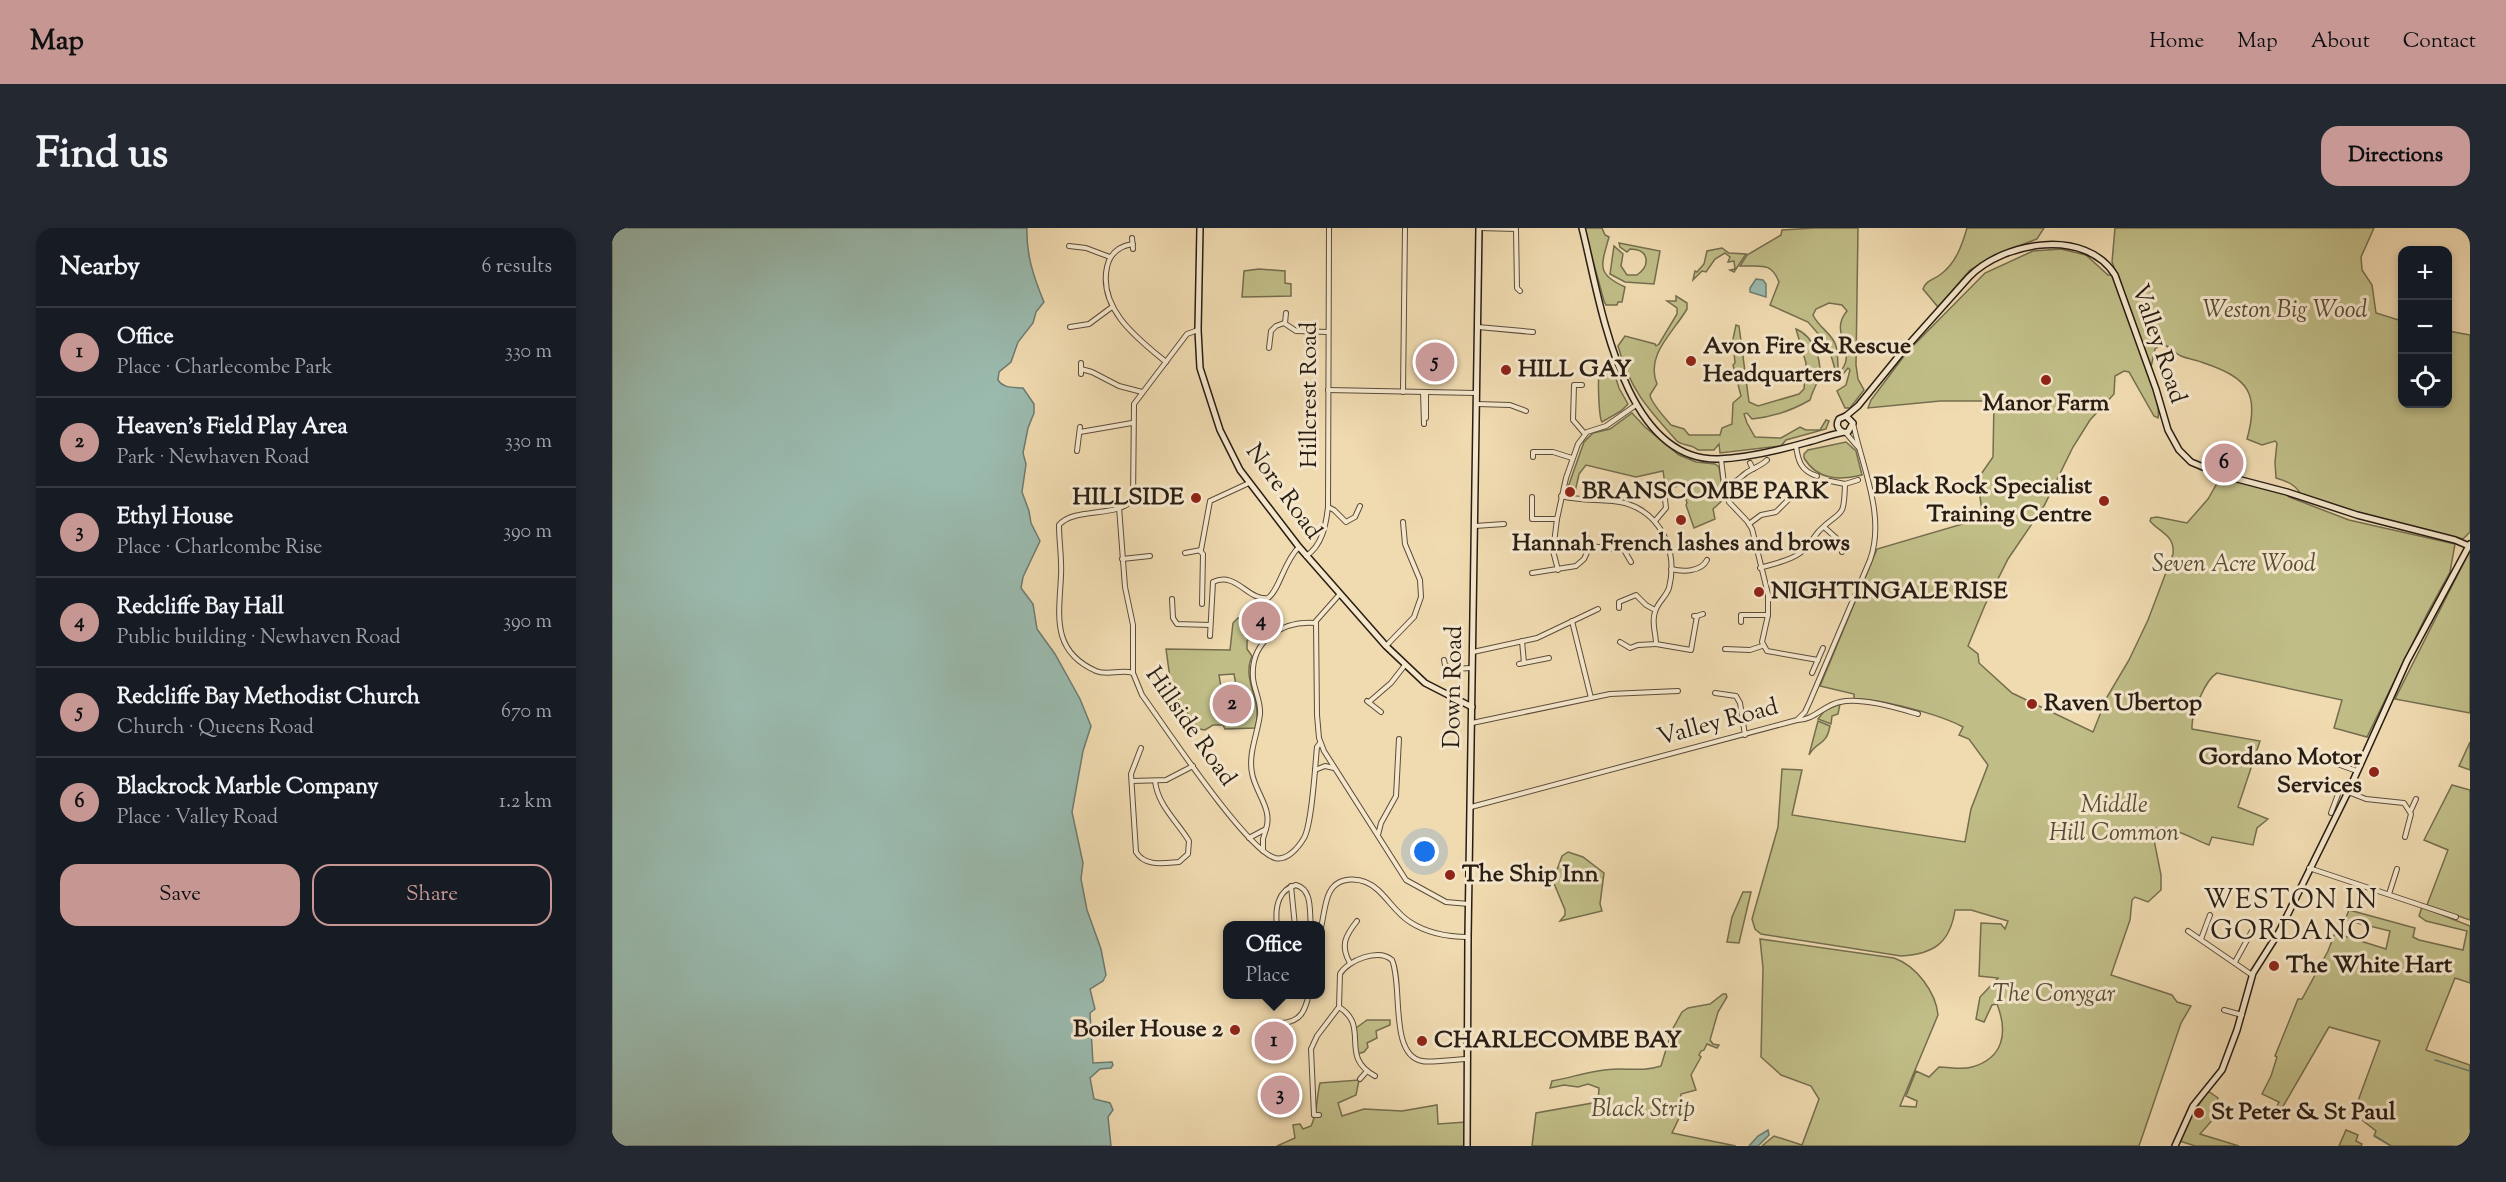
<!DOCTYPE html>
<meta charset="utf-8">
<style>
body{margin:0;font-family:"Sorts Mill Goudy",serif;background:#242831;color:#f1f3f6}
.controls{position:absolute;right:18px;top:18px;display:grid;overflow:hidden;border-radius:12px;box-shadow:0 3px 9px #0003}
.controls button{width:54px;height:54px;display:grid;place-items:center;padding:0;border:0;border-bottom:2px solid #363941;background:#171b24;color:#f1f3f6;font:30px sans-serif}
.you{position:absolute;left:813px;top:624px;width:21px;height:21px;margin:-15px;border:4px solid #fff;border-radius:50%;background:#1a73e8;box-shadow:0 0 0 9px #1a73e833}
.badge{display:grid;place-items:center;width:39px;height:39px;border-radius:50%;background:#c59692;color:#111;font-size:20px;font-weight:700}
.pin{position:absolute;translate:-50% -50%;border:3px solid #fff;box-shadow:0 2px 6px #0006}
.popup{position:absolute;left:611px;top:693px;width:102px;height:78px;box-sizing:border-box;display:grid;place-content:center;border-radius:12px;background:#171b24;filter:drop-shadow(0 2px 4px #0005);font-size:20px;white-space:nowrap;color:#9ea1a6}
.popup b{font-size:22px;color:#f1f3f6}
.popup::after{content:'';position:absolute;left:50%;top:100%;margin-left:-12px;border:12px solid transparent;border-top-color:#171b24}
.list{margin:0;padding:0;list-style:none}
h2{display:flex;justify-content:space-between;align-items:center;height:78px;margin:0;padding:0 24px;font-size:26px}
h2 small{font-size:20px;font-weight:400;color:#9ea1a6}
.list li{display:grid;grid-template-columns:39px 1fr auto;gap:18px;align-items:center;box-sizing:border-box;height:90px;padding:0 24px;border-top:2px solid #363941}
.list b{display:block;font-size:22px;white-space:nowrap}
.list p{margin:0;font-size:20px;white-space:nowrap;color:#9ea1a6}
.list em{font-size:20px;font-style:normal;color:#9ea1a6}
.actions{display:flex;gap:12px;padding:18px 24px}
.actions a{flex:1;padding:14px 0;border:2px solid #c59692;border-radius:18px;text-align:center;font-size:21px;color:#c59692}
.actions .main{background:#c59692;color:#111}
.icon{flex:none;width:33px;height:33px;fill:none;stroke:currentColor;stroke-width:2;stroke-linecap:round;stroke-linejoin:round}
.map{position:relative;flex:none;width:1858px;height:918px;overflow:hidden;border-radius:18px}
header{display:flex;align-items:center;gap:36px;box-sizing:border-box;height:84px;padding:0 30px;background:#c59692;color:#111}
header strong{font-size:28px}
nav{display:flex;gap:33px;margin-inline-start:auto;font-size:21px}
.intro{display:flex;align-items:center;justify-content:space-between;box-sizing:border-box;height:144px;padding:0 36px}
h1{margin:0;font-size:42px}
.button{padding:15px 27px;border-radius:18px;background:#c59692;color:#111;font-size:21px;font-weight:700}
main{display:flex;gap:36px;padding:0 36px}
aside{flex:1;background:#171b24;border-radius:18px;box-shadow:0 3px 9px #0003}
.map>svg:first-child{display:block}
.green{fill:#c0bd87;stroke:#746d4e;stroke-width:1.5;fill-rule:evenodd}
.water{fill:#9abaae;stroke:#6c7b70;stroke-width:1.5}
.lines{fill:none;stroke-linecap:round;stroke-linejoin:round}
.stream{stroke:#6c7b70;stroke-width:1.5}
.street-casing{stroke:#5a4c3b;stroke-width:6}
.secondary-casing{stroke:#281d14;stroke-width:8}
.street{stroke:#f5e7cc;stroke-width:4}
.secondary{stroke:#f5e7cc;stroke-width:5}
.poi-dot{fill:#8f2418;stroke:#f5e7cc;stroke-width:2}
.labels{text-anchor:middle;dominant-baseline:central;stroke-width:6;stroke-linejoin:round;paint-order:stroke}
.park-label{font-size:24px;font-style:italic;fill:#564d36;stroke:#f5e7cc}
.street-label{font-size:24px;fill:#281d14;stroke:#f5e7cc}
.poi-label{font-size:24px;font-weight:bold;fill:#281d14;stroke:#f5e7cc;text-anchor:start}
.quarter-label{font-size:27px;letter-spacing:1.5px;fill:#281d14;stroke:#f5e7cc}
</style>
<header>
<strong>Map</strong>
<nav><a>Home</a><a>Map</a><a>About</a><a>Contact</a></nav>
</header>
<div class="intro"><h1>Find us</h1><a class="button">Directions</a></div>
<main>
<aside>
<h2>Nearby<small>6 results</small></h2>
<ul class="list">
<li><span class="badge">1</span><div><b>Office</b><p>Place · Charlecombe Park</p></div><em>330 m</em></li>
<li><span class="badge">2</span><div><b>Heaven's Field Play Area</b><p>Park · Newhaven Road</p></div><em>330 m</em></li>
<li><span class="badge">3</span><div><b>Ethyl House</b><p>Place · Charlcombe Rise</p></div><em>390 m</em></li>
<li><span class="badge">4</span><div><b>Redcliffe Bay Hall</b><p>Public building · Newhaven Road</p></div><em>390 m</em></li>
<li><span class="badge">5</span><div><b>Redcliffe Bay Methodist Church</b><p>Church · Queens Road</p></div><em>670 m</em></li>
<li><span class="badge">6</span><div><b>Blackrock Marble Company</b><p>Place · Valley Road</p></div><em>1.2 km</em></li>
</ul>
<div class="actions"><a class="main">Save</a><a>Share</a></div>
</aside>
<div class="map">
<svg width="1858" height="918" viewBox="0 0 1858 918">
<rect width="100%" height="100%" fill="#f0dab0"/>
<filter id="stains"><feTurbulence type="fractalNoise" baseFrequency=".00333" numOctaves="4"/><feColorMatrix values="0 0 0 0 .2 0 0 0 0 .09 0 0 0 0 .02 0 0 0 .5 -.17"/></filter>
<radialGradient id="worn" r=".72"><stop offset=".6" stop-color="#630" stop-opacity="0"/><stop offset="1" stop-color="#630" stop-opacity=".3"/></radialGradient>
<g class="green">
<path d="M972,0H990L993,7L997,9C989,38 984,46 1013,59L1010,74H1006L1005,77H994L992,73Z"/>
<path d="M1202,0H1246L1244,137L1246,151L1252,162L1238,180H1233L1225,163L1234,157L1238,142L1236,140L1231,146L1225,148L1216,117L1196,94L1158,77L1167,54C1159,33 1148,39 1128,38L1135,27L1169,7L1170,2ZM1217,75L1230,77L1235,83C1215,106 1249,124 1226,146C1226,140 1226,124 1224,118C1221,106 1206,99 1201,87L1204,81Z"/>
<path d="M1355,0H1432L1425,11L1391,24L1358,42L1326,79L1311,61C1315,51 1322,52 1329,46C1344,35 1350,17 1355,0Z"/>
<path d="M1503,0H1762L1749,29L1750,42L1760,57L1764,85L1790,93V176H1836V103L1858,107V304L1851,311C1797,298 1744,287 1691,270C1685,258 1678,254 1664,250L1663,234L1665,215L1663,213L1650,217L1635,211C1648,165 1636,150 1592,135C1585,132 1576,131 1569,128C1562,125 1558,118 1550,116L1543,121L1539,139L1500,34Z"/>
<path d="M1007,15L1048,23L1042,56L1013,54L998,46L1002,18L1011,26L1009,38L1015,47H1025C1039,37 1037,21 1018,21L1015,24L1008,19Z"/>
<polygon points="1110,20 1117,25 1134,26 1122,44 1118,42 1123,41 1122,33 1116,34 1118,29 1113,25 1103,31 1094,44 1090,43 1081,52 1083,43 1085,44 1092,36 1095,23"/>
<path d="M1449,21L1474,27L1496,47H1500C1510,72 1551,169 1546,190L1542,188L1517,144L1512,143L1503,148L1502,166L1478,192L1461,219L1432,278L1396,331L1373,377L1356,418L1366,426L1367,435L1400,465L1481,504L1495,469L1517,432L1536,392L1561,326C1563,307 1548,305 1538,293L1539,290L1545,289L1575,295L1596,271L1608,250L1649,257L1675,264L1677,269L1737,292L1843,316L1838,344L1815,386L1755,509L1722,500L1730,472L1605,445C1593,452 1579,486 1580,501L1648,513L1626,579L1656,591L1645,600L1641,617L1600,609L1597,617C1583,612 1551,593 1540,602L1549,647V662L1536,674L1523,669L1520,672L1518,692L1499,747L1560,767L1565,774L1579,778L1569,795L1527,918H1150L1162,908L1190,917L1207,871L1199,858L1169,847L1149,829L1151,740L1148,711L1282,730C1305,738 1324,765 1326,787L1288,878L1304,879L1305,873L1294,868L1304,843L1317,849L1327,839C1338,839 1350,842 1360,839C1392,830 1396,804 1385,776L1380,777L1372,794L1364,791L1368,769L1386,750L1367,748L1369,695L1389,696L1393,701L1396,693L1359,682H1343C1338,715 1322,726 1289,728L1149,706L1143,701L1140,691L1166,599L1170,541L1190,542L1180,587L1353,614L1359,581L1376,537L1357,511L1347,507L1351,499C1327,486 1269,471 1242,471V466L1208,458L1265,321L1371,290L1366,255L1367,249L1381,229L1382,173H1328L1256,180L1259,172L1295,124L1373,45L1421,23Z"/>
<polygon points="647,41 673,43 673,55 679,56 679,68 630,69 632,43"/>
<path d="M1064,68L1075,75V81C1061,105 1033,127 1045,156L1038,167C1039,175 1054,191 1059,197L1072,201L1077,207H1108L1110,200L1120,196L1121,175L1129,168L1121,137L1123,135L1121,111L1124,97L1127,98L1137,174L1146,178L1187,166L1192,161L1194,135L1184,101C1202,108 1213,137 1205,155C1202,161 1200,165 1198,172C1179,183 1161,189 1140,191L1135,185L1132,186L1135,195L1143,209L1169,210L1188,199L1194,202H1208L1214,192L1217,193L1214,201L1174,212L1169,218L1108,225L1107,216L1102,222H1086C1080,216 1070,218 1065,213C1036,181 1018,162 1006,118L1013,108L1043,116L1044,118L1047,116L1065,86V80L1055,73H1064Z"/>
<path d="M998,132L1007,160L1016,176L1009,183L990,194C987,190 985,149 988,142C990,136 993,134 998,132Z"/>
<polygon points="1020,185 1033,199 1067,227 1084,234 1103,236 1107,239 1112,271 1101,281 1103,291 1082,300 1074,277 1075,275 1070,257 1059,260 1053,256 1051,243 1024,249 974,237 967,246 963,264 955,262 972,214 981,205 998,201"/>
<path d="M1234,214L1244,223L1250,247C1228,252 1206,253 1192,230V226L1196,222Z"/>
<polygon points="1858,322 1858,485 1783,471"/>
<path d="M626,390L634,392L633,403L640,408L635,413V421L640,428C629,453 652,474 643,500L613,501L611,497H601L593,502L587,501L567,474L558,450L554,421L618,422L621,395ZM622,446L625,462L610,465L607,447Z"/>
<polygon points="1228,476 1226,486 1220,488 1219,496 1206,491 1213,482"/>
<path d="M1206,493L1218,498C1214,519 1205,512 1197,527Z"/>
<polygon points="1858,514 1858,542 1847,538"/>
<polygon points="1840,557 1858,562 1858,692 1815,677 1836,622 1812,612"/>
<polygon points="956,624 971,629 992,645 988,676 990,683 948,693 953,687 953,682 941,653 950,628"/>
<polygon points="1131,664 1139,664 1127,715 1115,714 1120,689"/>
<polygon points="1810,679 1858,698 1858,755 1843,750 1814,822 1858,837 1858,918 1779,918 1762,908 1764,903 1750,892 1755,878 1746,873 1768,813 1717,799 1666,887 1661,886 1667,874 1650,866 1659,848 1665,829 1663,828 1686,771 1690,771 1716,723 1723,705 1774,721 1778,703 1733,692 1737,682 1803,700 1801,709 1807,712 1851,722 1855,703 1814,693 1807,688"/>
<path d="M1111,766H1114L1115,769L1106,784L1098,812L1101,816L1107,817L1105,820L1095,816L1092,822L1089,823L1087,827L1089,829L1079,847L1084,862L1069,866L1067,890L1060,905L1124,918H920L924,885L986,874L987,860L976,856L966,859L952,857L938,860L940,853C962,849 983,841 1006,841C1021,841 1034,843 1049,838L1060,802L1070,784L1076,780L1098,776Z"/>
<polygon points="755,792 778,792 778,797 764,803 765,810 755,815 756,819 752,824 745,826 744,800"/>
<path d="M747,852L744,867L726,875L730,888L752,881L790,883L825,877L826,896L854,894L853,918H665L683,910L681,897L688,896L691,901L699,898C706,884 704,871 708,855Z"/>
<polygon points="1596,863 1606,870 1601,885 1603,889 1588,906 1627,918 1583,918 1568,913 1576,893"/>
<polygon points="1734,902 1746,907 1744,913 1750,916 1749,918 1727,918"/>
</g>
<g class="water">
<path d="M0,0H415C414,27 422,50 432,74L424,84L421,95L406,114L399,134L387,144L386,152C392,161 402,159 411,160L422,176V185L416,200L411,225L414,236L410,264L417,283L419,295L428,313L411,349L409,360L421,376L425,401L443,426L468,471L479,498L471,523L460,584L471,635L469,651L475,682L489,721L494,747L491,753L478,761L483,781L478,785L481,835L500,834L501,837L499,840L488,841L478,850L482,871L498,875L501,882L496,889L499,918H0Z"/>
<polygon points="1144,51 1151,52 1154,56 1154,69 1138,64 1138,60"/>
<polygon points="1156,902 1157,907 1146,918 1137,918 1146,908"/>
</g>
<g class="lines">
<g class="stream">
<polyline points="1823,832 1858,843"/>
<polyline points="1763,908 1779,918"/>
</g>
<defs>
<g id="street">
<polyline points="867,0 904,1 905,60 908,63"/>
<polyline points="520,10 521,21"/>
<path d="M521,16C507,18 498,25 495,39C486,81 526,111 554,134"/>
<polyline points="457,18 474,20 498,29"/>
<polyline points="673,95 674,85"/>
<polyline points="458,99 477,96 500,79"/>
<polyline points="866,99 921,104"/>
<path d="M586,102L575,106L522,176L521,272C504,290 462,279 447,297C447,314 450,330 449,348C447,388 439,423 484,443C496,448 509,441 521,445L530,467C552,497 634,622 663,630C675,633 686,620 692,610C700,596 703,539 705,519L708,515"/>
<polyline points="657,120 659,103 664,98 672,95 684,103 716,104"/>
<polyline points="469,141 480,144 507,158 530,164"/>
<polyline points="469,146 469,135"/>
<polyline points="970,157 962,157 961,192 973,206"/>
<polyline points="716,162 864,165"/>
<polyline points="791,164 793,0"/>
<polyline points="811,164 812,196"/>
<polyline points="814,164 814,190"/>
<polyline points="865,176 898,177 914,183"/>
<polyline points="468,204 520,195"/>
<polyline points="1233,204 1246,219"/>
<path d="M1184,218C1186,233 1189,243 1205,248"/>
<polyline points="465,223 468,199"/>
<polyline points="921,229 921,224 941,224 960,230"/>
<path d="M1109,231L1112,256C1124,256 1126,251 1134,245C1141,240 1149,238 1155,232"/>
<polyline points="1138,235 1141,241"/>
<polyline points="1218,253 1233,256"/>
<polyline points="1112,256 1117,274 1135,293 1140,301 1156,366 1156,387 1129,387 1129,394"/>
<path d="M949,268C972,274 993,270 1013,275C1050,286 1066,324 1057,360C1054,369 1045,375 1043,384C1039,394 1044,405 1044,416L1026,417L1018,420L1008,414"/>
<polyline points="920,269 920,291 945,291"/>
<polyline points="507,279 513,359 521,397 521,445"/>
<polyline points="716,279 722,282 734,294 743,289 748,278"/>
<polyline points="1043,293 1054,280 1053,271"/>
<polyline points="1137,296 1149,287 1164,284 1177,271"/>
<polyline points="863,298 892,296"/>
<polyline points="1212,299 1232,317 1230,324"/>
<polyline points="973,305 978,318"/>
<polyline points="588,323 591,326 590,376"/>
<polyline points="573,325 589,322 598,273 637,255"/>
<path d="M694,328C710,318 714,297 716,279L717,0"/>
<polyline points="510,331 538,328"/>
<path d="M1148,340C1160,336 1178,333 1188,325C1196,319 1201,310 1207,303C1229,280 1232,294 1233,256L1246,252"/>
<path d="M1059,341C1071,344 1089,344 1095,332"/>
<polyline points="946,342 941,323 945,291 954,250 966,216 975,204 994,198 1024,177"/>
<polyline points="920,345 964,338 972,331 978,318 1012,322 1019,334"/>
<polyline points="727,367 704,393 705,487 707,510 712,523 794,652 834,674 857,676"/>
<polyline points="560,371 561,390 565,396 598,397"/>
<polyline points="1007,380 1007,374 1024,367 1034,377 1043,382"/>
<polyline points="1156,387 1150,414 1155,423 1206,432"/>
<polyline points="1085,388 1091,386"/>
<polyline points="960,393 979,470"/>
<path d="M598,408L601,354C624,343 636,373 656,370C667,363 672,333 687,319"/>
<polyline points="910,413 912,435"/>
<polyline points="1044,416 1079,422 1085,388 1082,388"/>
<polyline points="774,418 802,389 809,369 808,352 793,316 791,294"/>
<polyline points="1113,421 1138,422 1150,418"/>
<polyline points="861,424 925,410 986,381"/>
<polyline points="832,432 833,437 839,441 860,440"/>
<polyline points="907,436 937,430"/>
<polyline points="1200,445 1211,420"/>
<polyline points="1103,465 1124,468 1128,475 1133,507"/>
<polyline points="755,473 769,484"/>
<polyline points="757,474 779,455 793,437"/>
<path d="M1186,492C1202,492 1212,477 1228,474C1249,469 1285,480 1306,486"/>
<polyline points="860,495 998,466 1066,463"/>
<path d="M529,520L519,546L524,624C533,639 552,635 567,634L576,626L577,613C565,593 546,578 543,553"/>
<polyline points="1718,530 1717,533 1745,543"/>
<polyline points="703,542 713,538 722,540"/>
<polyline points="520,553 554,552 581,538"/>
<polyline points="1736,564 1754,571 1792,575 1799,586 1793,609"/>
<path d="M859,579L1185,492L1193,484L1198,473L1258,332C1274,288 1250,239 1241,195"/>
<polyline points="1799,582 1804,571"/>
<polyline points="1719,585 1728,561 1737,562"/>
<polyline points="766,607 769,595 784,568 787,511"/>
<path d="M637,610L654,601C661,581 643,564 640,545C636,525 646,505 648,486C649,473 642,462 641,450C638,413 670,392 704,395"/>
<polyline points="651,623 651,611 654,601"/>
<polyline points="1697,640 1844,689"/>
<polyline points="679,658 683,698"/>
<polyline points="1777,666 1785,641"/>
<path d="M665,698C663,682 665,662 684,657C701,662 697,683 699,698"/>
<polyline points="1576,703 1640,747"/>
<path d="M708,704C711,693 712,679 716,668C724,646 751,648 766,662C777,672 785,686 798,694C815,705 836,709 856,709"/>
<polyline points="1589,711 1598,687"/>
<polyline points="1623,734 1640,703"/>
<path d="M738,735C728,718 733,708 745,693"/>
<path d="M727,779C759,799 726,828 763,848"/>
<polyline points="1612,782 1630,787"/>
<path d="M671,795C689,793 693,783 697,766"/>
<polyline points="748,851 755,843"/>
<path d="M707,887H702L699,821L705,808L727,779L728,746C736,732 767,720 780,732C791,757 777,827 810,833C817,835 845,831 856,831"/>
</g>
<g id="secondary">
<polyline points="588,0 586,102 588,140 608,202 628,242 687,319 774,418 813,455 860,479"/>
<path d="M970,0C988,70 1009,233 1106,231C1136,230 1168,222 1196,214C1209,211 1224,204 1236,204L1241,195L1234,188L1227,191C1224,196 1225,201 1231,204"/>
<path d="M1234,188L1246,178L1290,124L1357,49C1392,13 1474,0 1503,47L1544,161L1556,202L1567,222L1579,234L1610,247L1675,264L1745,287L1843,312L1857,318"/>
<polyline points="855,918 856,709 867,0"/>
<polyline points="1563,918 1581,878 1610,842 1625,802 1641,745 1667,704 1736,564 1795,433 1858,316"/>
</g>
</defs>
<use href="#street" class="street-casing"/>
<use href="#secondary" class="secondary-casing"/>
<use href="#street" class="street"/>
<use href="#secondary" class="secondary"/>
</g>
<g class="poi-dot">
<circle cx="1079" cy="133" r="6"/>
<circle cx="894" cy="142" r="6"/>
<circle cx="1434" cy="152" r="6"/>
<circle cx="958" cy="264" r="6"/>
<circle cx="584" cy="270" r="6"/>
<circle cx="1492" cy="273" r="6"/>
<circle cx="1069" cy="292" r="6"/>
<circle cx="1147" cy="364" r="6"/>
<circle cx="1420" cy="476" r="6"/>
<circle cx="1762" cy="544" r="6"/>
<circle cx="838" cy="647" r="6"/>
<circle cx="1662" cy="738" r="6"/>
<circle cx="623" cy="802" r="6"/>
<circle cx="810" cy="813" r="6"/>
<circle cx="1587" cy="885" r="6"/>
</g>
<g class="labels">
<g class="park-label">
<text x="1673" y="83">Weston Big Wood</text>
<text x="1622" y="337">Seven Acre Wood</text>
<text x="1502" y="578">Middle<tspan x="1502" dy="28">Hill Common</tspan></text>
<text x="1442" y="767">The Conygar</text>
<text x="1031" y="882">Black Strip</text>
</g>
<g class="street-label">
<text transform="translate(1546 116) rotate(71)">Valley Road</text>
<text transform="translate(698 167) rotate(-90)">Hillcrest Road</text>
<text transform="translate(671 264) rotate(54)">Nore Road</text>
<text transform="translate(842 459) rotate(-89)">Down Road</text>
<text transform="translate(1106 495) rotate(-15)">Valley Road</text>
<text transform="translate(578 499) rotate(55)">Hillside Road</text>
</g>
<g class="poi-label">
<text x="1091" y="119">Avon Fire &amp; Rescue<tspan x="1091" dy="28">Headquarters</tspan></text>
<text x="906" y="142">HILL GAY</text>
<text x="1434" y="176" text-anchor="middle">Manor Farm</text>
<text x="1480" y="259" text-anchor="end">Black Rock Specialist<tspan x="1480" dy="28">Training Centre</tspan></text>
<text x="970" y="264">BRANSCOMBE PARK</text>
<text x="572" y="270" text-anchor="end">HILLSIDE</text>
<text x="1069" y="316" text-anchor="middle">Hannah French lashes and brows</text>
<text x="1159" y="364">NIGHTINGALE RISE</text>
<text x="1432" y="476">Raven Ubertop</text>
<text x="1750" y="530" text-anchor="end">Gordano Motor<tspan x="1750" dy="28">Services</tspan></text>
<text x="850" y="647">The Ship Inn</text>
<text x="1674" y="738">The White Hart</text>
<text x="611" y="802" text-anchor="end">Boiler House 2</text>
<text x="822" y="813">CHARLECOMBE BAY</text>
<text x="1599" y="885">St Peter &amp; St Paul</text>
</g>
<g class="quarter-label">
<text x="1679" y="673">WESTON IN<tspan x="1679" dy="31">GORDANO</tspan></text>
</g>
</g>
<rect width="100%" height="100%" filter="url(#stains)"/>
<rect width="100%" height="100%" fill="url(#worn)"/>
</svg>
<div class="controls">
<button>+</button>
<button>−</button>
<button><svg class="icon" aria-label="locate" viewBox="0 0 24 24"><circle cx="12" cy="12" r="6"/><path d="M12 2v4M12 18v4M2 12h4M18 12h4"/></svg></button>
</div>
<div class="you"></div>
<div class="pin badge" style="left:662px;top:813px">1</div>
<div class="popup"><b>Office</b>Place</div>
<div class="pin badge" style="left:620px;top:476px">2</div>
<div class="pin badge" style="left:668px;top:867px">3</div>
<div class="pin badge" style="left:649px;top:393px">4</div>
<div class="pin badge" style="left:823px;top:134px">5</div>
<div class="pin badge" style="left:1612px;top:235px">6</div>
</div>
</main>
